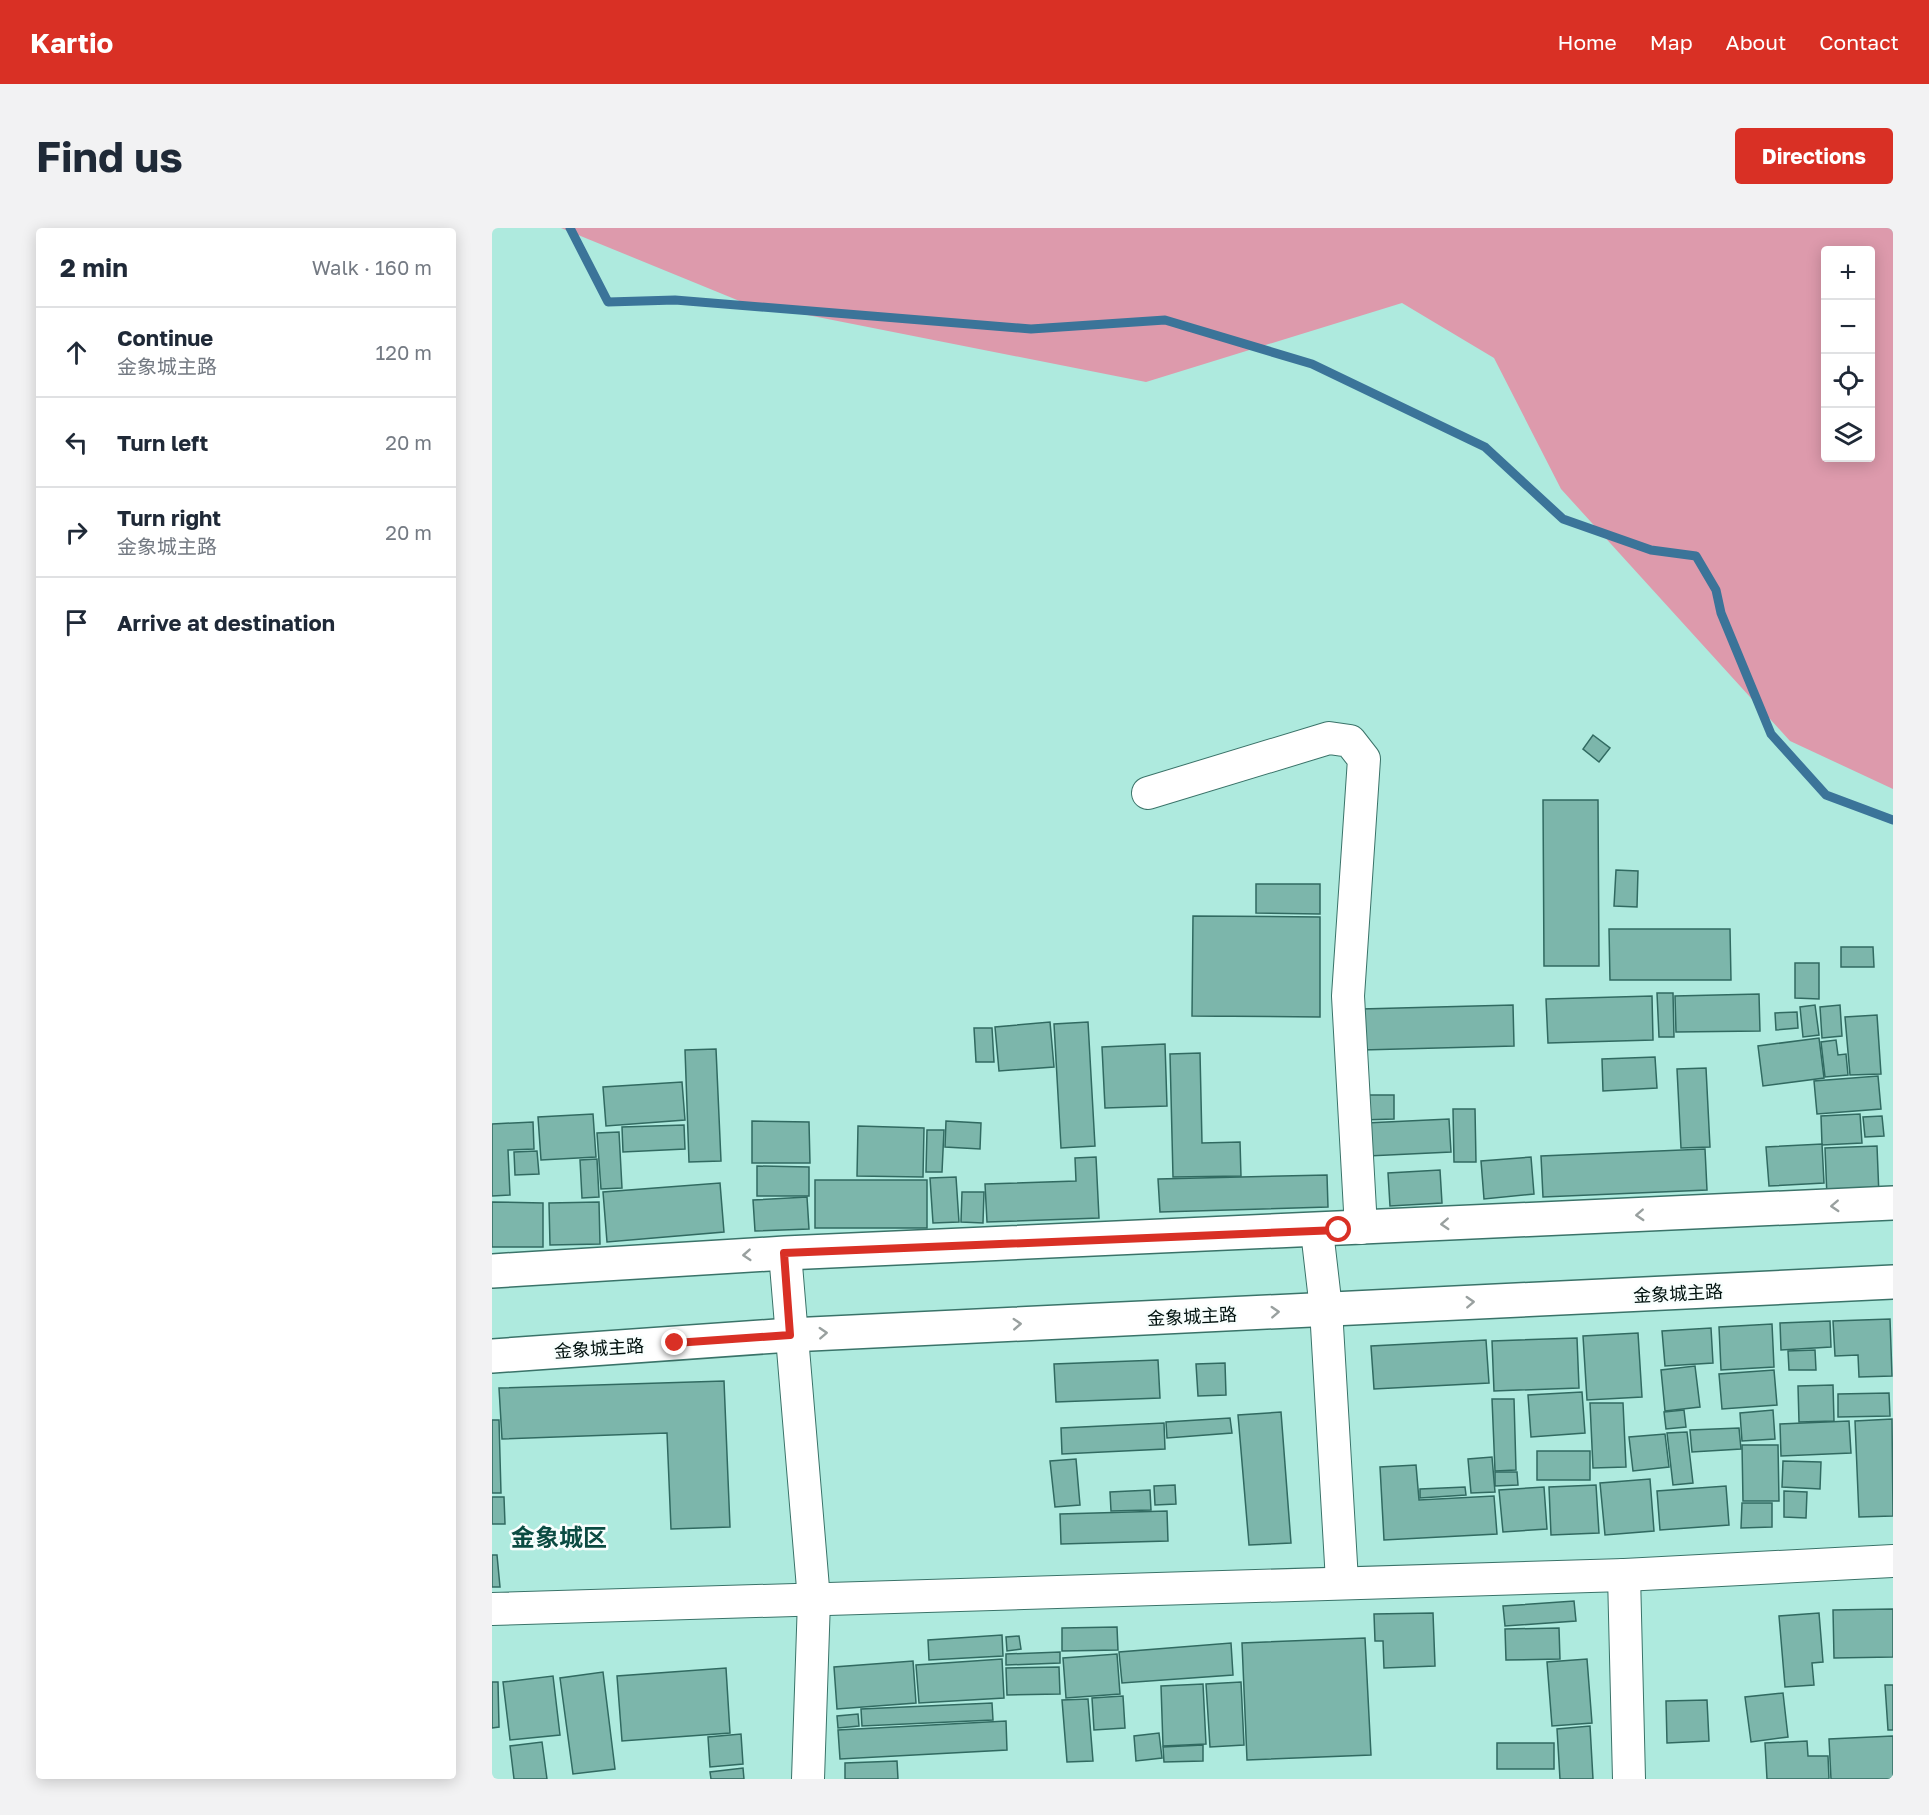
<!DOCTYPE html>
<meta charset="utf-8">
<style>
body{margin:0;font-family:"Golos Text","Noto Sans SC",sans-serif;background:#f2f2f3;color:#1f2937}
.controls{position:absolute;right:18px;top:18px;display:grid;overflow:hidden;border-radius:6px;box-shadow:0 3px 15px #0003}
.controls button{width:54px;height:54px;display:grid;place-items:center;padding:0;border:0;border-bottom:2px solid #e0e1e3;background:#fff;color:#1f2937;font:30px sans-serif}
.stop{position:absolute;width:18px;height:18px;margin:-14px;border:4px solid #d93025;border-radius:50%;background:#fff}
.stop.end{background:#d93025;border-color:#fff;box-shadow:0 2px 6px #0008}
.list{margin:0;padding:0;list-style:none}
h2{display:flex;justify-content:space-between;align-items:center;height:78px;margin:0;padding:0 24px;font-size:26px}
h2 small{font-size:20px;font-weight:400;color:#747a83}
.list li{display:grid;grid-template-columns:39px 1fr auto;gap:18px;align-items:center;box-sizing:border-box;height:90px;padding:0 24px;border-top:2px solid #e0e1e3}
.list b{display:block;font-size:22px;white-space:nowrap}
.list p{margin:0;font-size:20px;white-space:nowrap;color:#747a83}
.list em{font-size:20px;font-style:normal;color:#747a83}
.icon{flex:none;width:33px;height:33px;fill:none;stroke:currentColor;stroke-width:2;stroke-linecap:round;stroke-linejoin:round}
.map{position:relative;flex:none;width:1401px;height:1551px;overflow:hidden;border-radius:6px}
header{display:flex;align-items:center;gap:36px;box-sizing:border-box;height:84px;padding:0 30px;background:#d93025;color:#fff}
header strong{font-size:28px}
nav{display:flex;gap:33px;margin-inline-start:auto;font-size:21px}
.intro{display:flex;align-items:center;justify-content:space-between;box-sizing:border-box;height:144px;padding:0 36px}
h1{margin:0;font-size:42px}
.button{padding:15px 27px;border-radius:6px;background:#d93025;color:#fff;font-size:21px;font-weight:700}
main{display:flex;gap:36px;padding:0 36px}
aside{flex:1;background:#fff;border-radius:6px;box-shadow:0 3px 15px #0003}
.map>svg:first-child{display:block}
.green{fill:#dd9aac;fill-rule:evenodd}
.lines{fill:none;stroke-linecap:round;stroke-linejoin:round}
.stream{stroke:#3b7499;stroke-width:9}
.building{fill:#7cb6ab;stroke:#316a61;stroke-width:1.5}
.street-casing{stroke:#3a7369;stroke-width:34}
.secondary-casing{stroke:#3a7369;stroke-width:36}
.street{stroke:#fff;stroke-width:32}
.secondary{stroke:#fff;stroke-width:33}
.oneway{stroke:#99a09f}
.route{stroke:#d93025;stroke-width:8}
.labels{text-anchor:middle;dominant-baseline:central;stroke-width:5;stroke-linejoin:round;paint-order:stroke}
.street-label{font-size:18px;fill:#00110e;stroke:#f8fefd}
.district-label{font-size:24px;font-weight:bold;fill:#0b4b42;stroke:#f8fefd}
</style>
<header>
<strong>Kartio</strong>
<nav><a>Home</a><a>Map</a><a>About</a><a>Contact</a></nav>
</header>
<div class="intro"><h1>Find us</h1><a class="button">Directions</a></div>
<main>
<aside>
<h2>2 min<small>Walk · 160 m</small></h2>
<ul class="list">
<li><svg class="icon" aria-label="ahead" viewBox="0 0 24 24"><path d="M12 20V5M6 11l6-6 6 6"/></svg><div><b>Continue</b><p>金象城主路</p></div><em>120 m</em></li>
<li><svg class="icon" aria-label="left" viewBox="0 0 24 24"><path d="M17 20v-9H6M10 6l-5 5 5 5"/></svg><div><b>Turn left</b></div><em>20 m</em></li>
<li><svg class="icon" aria-label="right" viewBox="0 0 24 24"><path d="M7 20v-9h11M14 6l5 5-5 5"/></svg><div><b>Turn right</b><p>金象城主路</p></div><em>20 m</em></li>
<li><svg class="icon" aria-label="arrive" viewBox="0 0 24 24"><path d="M6 21V4h12l-3 4 3 4H6"/></svg><div><b>Arrive at destination</b></div></li>
</ul>
</aside>
<div class="map">
<svg width="1401" height="1551" viewBox="0 0 1401 1551">
<rect width="100%" height="100%" fill="#aeeade"/>
<path class="green" d="M69,0H1401V561L1298,513L1069,261L1002,130L910,75L654,154L250,74ZM1334,22H1378V230H1334Z"/>
<g class="lines">
<polyline class="stream" points="78,0 116,74 183,72 539,101 673,92 820,136 993,219 1071,291 1159,322 1204,328 1224,362 1229,385 1279,506 1334,567 1401,592"/>
</g>
<g class="building">
<polygon points="1101,507 1118,520 1107,534 1091,521"/>
<polygon points="1051,572 1106,572 1107,738 1052,738"/>
<polygon points="1124,642 1146,643 1145,679 1122,678"/>
<polygon points="764,656 828,656 828,686 764,685"/>
<polygon points="701,688 828,689 828,789 700,788"/>
<polygon points="1117,701 1238,701 1239,752 1118,752"/>
<polygon points="1349,719 1381,719 1382,739 1349,739"/>
<polygon points="1303,735 1327,735 1327,771 1303,770"/>
<polygon points="1165,765 1181,765 1182,809 1167,809"/>
<polygon points="1267,766 1268,803 1184,804 1183,768"/>
<polygon points="1160,768 1161,812 1056,815 1054,771"/>
<polygon points="1021,777 1022,818 870,822 869,781"/>
<polygon points="1323,777 1327,807 1311,809 1308,779"/>
<polygon points="1348,777 1350,808 1330,810 1328,779"/>
<polygon points="1305,784 1306,800 1284,802 1283,785"/>
<polygon points="1385,787 1389,846 1358,847 1353,789"/>
<polygon points="558,794 562,839 507,843 503,799"/>
<polygon points="596,794 603,918 569,920 562,796"/>
<polygon points="482,800 500,800 502,834 484,834"/>
<polygon points="1327,810 1332,850 1271,858 1266,818"/>
<polygon points="1344,812 1346,827 1354,826 1356,847 1333,849 1329,814"/>
<polygon points="673,816 675,878 613,880 610,819"/>
<polygon points="224,821 229,933 197,934 193,822"/>
<polygon points="708,825 710,915 748,914 749,948 681,949 678,826"/>
<polygon points="1163,829 1165,860 1111,863 1110,831"/>
<polygon points="1214,840 1218,919 1189,920 1185,841"/>
<polygon points="1386,848 1389,881 1325,886 1322,853"/>
<polygon points="190,854 193,892 114,898 111,859"/>
<polygon points="869,867 902,867 902,891 869,892"/>
<polygon points="961,881 983,881 984,934 962,934"/>
<polygon points="101,886 104,929 49,932 46,889"/>
<polygon points="1368,886 1370,915 1330,917 1329,888"/>
<polygon points="1390,888 1392,908 1373,909 1371,889"/>
<polygon points="957,891 959,924 876,928 874,895"/>
<polygon points="260,893 317,894 318,935 260,935"/>
<polygon points="454,893 489,895 488,921 453,919"/>
<polygon points="41,894 42,921 16,922 18,967 0,968 0,896"/>
<polygon points="192,897 193,921 131,924 130,899"/>
<polygon points="366,898 432,900 431,949 365,948"/>
<polygon points="435,902 452,902 450,944 434,944"/>
<polygon points="127,904 130,960 109,961 105,905"/>
<polygon points="1330,916 1332,955 1277,958 1274,919"/>
<polygon points="1385,918 1387,968 1335,969 1333,920"/>
<polygon points="1213,921 1215,962 1051,969 1049,928"/>
<polygon points="45,923 47,946 23,947 22,924"/>
<polygon points="604,929 607,990 495,994 493,956 584,953 583,930"/>
<polygon points="1039,929 1042,966 992,971 989,933"/>
<polygon points="105,931 107,969 90,970 88,932"/>
<polygon points="265,938 317,939 317,968 265,968"/>
<polygon points="948,942 950,975 898,978 896,945"/>
<polygon points="835,947 836,979 668,984 666,951"/>
<polygon points="464,949 467,994 441,995 438,950"/>
<rect x="323" y="952" width="112" height="48"/>
<polygon points="228,955 232,1004 115,1014 111,964"/>
<polygon points="470,964 492,964 491,995 469,994"/>
<polygon points="315,969 317,1001 263,1003 261,972"/>
<polygon points="0,974 51,975 51,1019 0,1019"/>
<polygon points="107,974 108,1016 58,1017 57,975"/>
<polygon points="1398,1091 1400,1148 1367,1149 1366,1127 1343,1128 1341,1093"/>
<polygon points="1338,1093 1339,1119 1289,1122 1288,1095"/>
<polygon points="1280,1096 1282,1139 1229,1142 1227,1099"/>
<polygon points="1219,1100 1221,1135 1173,1138 1170,1103"/>
<polygon points="1146,1105 1150,1169 1095,1172 1091,1108"/>
<polygon points="1085,1110 1087,1160 1002,1163 1000,1113"/>
<polygon points="994,1112 997,1155 882,1161 879,1118"/>
<polygon points="1323,1122 1324,1142 1297,1142 1296,1123"/>
<polygon points="666,1132 668,1170 564,1174 562,1136"/>
<polygon points="733,1135 734,1167 706,1168 704,1136"/>
<polygon points="1203,1138 1208,1179 1173,1183 1169,1142"/>
<polygon points="1282,1142 1285,1177 1230,1181 1227,1146"/>
<polygon points="232,1153 238,1299 179,1301 175,1205 10,1211 7,1160"/>
<polygon points="1341,1157 1342,1193 1307,1194 1306,1158"/>
<polygon points="1090,1164 1093,1205 1039,1209 1036,1167"/>
<polygon points="1397,1165 1398,1188 1346,1189 1346,1166"/>
<polygon points="1000,1171 1022,1171 1024,1242 1003,1243"/>
<polygon points="1098,1175 1131,1175 1134,1239 1101,1240"/>
<polygon points="1192,1182 1194,1199 1174,1201 1172,1184"/>
<polygon points="1281,1182 1283,1211 1250,1213 1248,1185"/>
<polygon points="789,1184 799,1315 757,1317 746,1187"/>
<polygon points="738,1190 740,1205 675,1210 674,1194"/>
<polygon points="1400,1191 1401,1288 1367,1289 1363,1193"/>
<polygon points="0,1192 7,1192 9,1265 0,1265"/>
<polygon points="1357,1193 1359,1225 1289,1228 1288,1196"/>
<polygon points="672,1195 673,1221 570,1226 569,1200"/>
<polygon points="1247,1200 1249,1221 1200,1224 1198,1202"/>
<polygon points="1195,1204 1201,1255 1181,1257 1175,1205"/>
<polygon points="1173,1206 1177,1239 1141,1243 1137,1209"/>
<polygon points="1250,1217 1286,1217 1287,1273 1251,1273"/>
<rect x="1045" y="1223" width="53" height="29"/>
<polygon points="1000,1229 1003,1264 979,1265 976,1231"/>
<polygon points="584,1231 588,1277 563,1279 558,1233"/>
<polygon points="1291,1233 1329,1234 1328,1261 1290,1259"/>
<polygon points="924,1237 927,1272 1002,1268 1005,1306 892,1312 888,1239"/>
<polygon points="1003,1244 1025,1244 1026,1257 1003,1258"/>
<polygon points="1158,1251 1162,1303 1113,1307 1108,1255"/>
<polygon points="683,1257 684,1276 663,1277 662,1258"/>
<polygon points="1104,1257 1107,1305 1059,1307 1057,1259"/>
<polygon points="1234,1258 1237,1297 1168,1302 1165,1263"/>
<polygon points="973,1259 974,1267 928,1270 928,1261"/>
<polygon points="1052,1259 1055,1301 1011,1304 1007,1262"/>
<polygon points="658,1262 659,1282 619,1283 618,1264"/>
<polygon points="1292,1263 1315,1264 1314,1290 1292,1289"/>
<polygon points="0,1269 12,1269 13,1296 0,1296"/>
<polygon points="1250,1275 1280,1275 1280,1299 1249,1300"/>
<polygon points="675,1283 676,1313 569,1316 568,1286"/>
<polygon points="0,1327 5,1327 8,1359 0,1359"/>
<polygon points="1082,1373 1084,1393 1013,1398 1011,1378"/>
<polygon points="1401,1381 1401,1429 1342,1430 1341,1382"/>
<polygon points="941,1385 943,1438 892,1440 891,1413 883,1413 882,1386"/>
<polygon points="1327,1385 1331,1434 1320,1435 1322,1457 1293,1459 1287,1388"/>
<polygon points="625,1399 626,1422 570,1423 570,1400"/>
<polygon points="1067,1400 1068,1431 1014,1432 1013,1401"/>
<polygon points="510,1407 511,1428 437,1432 436,1412"/>
<polygon points="527,1408 529,1421 515,1423 514,1409"/>
<polygon points="873,1410 879,1527 755,1532 750,1415"/>
<polygon points="739,1415 741,1447 630,1455 627,1424"/>
<polygon points="568,1424 568,1435 514,1437 514,1426"/>
<polygon points="625,1426 628,1466 574,1470 571,1430"/>
<polygon points="510,1431 512,1470 427,1475 424,1437"/>
<polygon points="1095,1431 1100,1495 1060,1498 1055,1434"/>
<polygon points="421,1433 424,1475 345,1481 342,1439"/>
<polygon points="567,1439 568,1466 515,1467 514,1440"/>
<polygon points="234,1440 238,1505 130,1513 125,1448"/>
<polygon points="111,1444 123,1541 81,1546 68,1450"/>
<polygon points="61,1448 68,1507 18,1512 11,1454"/>
<polygon points="0,1454 6,1454 7,1499 0,1500"/>
<polygon points="749,1454 752,1517 718,1519 714,1456"/>
<polygon points="711,1456 714,1516 671,1518 669,1458"/>
<polygon points="1393,1457 1401,1457 1401,1502 1396,1502"/>
<polygon points="1291,1465 1296,1509 1259,1514 1253,1469"/>
<polygon points="631,1468 633,1500 602,1502 600,1470"/>
<polygon points="596,1471 601,1533 575,1534 570,1472"/>
<polygon points="1215,1472 1217,1513 1175,1515 1174,1473"/>
<polygon points="500,1475 501,1492 370,1498 369,1481"/>
<polygon points="366,1486 367,1498 346,1500 345,1488"/>
<polygon points="514,1493 515,1522 348,1531 346,1502"/>
<polygon points="1098,1498 1101,1551 1068,1551 1065,1501"/>
<polygon points="667,1505 670,1530 644,1533 642,1508"/>
<polygon points="249,1506 251,1536 218,1539 216,1509"/>
<polygon points="1401,1508 1401,1551 1339,1551 1337,1511"/>
<polygon points="1315,1513 1316,1528 1336,1528 1337,1551 1275,1551 1273,1515"/>
<polygon points="50,1514 55,1551 22,1551 18,1518"/>
<rect x="1005" y="1515" width="57" height="26"/>
<polygon points="711,1517 711,1533 672,1534 671,1519"/>
<polygon points="405,1533 406,1551 353,1551 353,1535"/>
<polygon points="251,1540 252,1551 219,1551 218,1544"/>
</g>
<g class="lines">
<defs>
<g id="street">
<polyline points="656,565 837,510 858,513 872,531 856,768 869,1000"/>
<polyline points="825,1003 834,1081 850,1353"/>
<polyline points="293,1025 322,1372 316,1551"/>
<polyline points="1132,1347 1137,1551"/>
<polyline points="0,1381 1132,1347 1401,1333"/>
</g>
<g id="secondary">
<polyline points="0,1043 293,1025 1401,975"/>
<polyline points="0,1128 298,1107 1401,1054"/>
</g>
</defs>
<use href="#street" class="street-casing"/>
<use href="#secondary" class="secondary-casing"/>
<use href="#street" class="street"/>
<use href="#secondary" class="secondary"/>
</g>
<defs><path id="oneway-chevron" d="M-2-3.5L2.5 0L-2 3.5" fill="none" stroke-width="1.6" stroke-linecap="round" stroke-linejoin="round" transform="scale(1.5)"/></defs>
<g class="oneway">
<use href="#oneway-chevron" transform="translate(1343 978) rotate(177)"/>
<use href="#oneway-chevron" transform="translate(1148 987) rotate(177)"/>
<use href="#oneway-chevron" transform="translate(953 996) rotate(177)"/>
<use href="#oneway-chevron" transform="translate(255 1027) rotate(176)"/>
<use href="#oneway-chevron" transform="translate(978 1074) rotate(-3)"/>
<use href="#oneway-chevron" transform="translate(783 1084) rotate(-3)"/>
<use href="#oneway-chevron" transform="translate(525 1096) rotate(-3)"/>
<use href="#oneway-chevron" transform="translate(331 1105) rotate(-3)"/>
</g>
<g class="lines">
<polyline class="route" points="183,1115 298,1107 292,1025 847,1002"/>
</g>
<g class="labels">
<g class="street-label">
<text transform="translate(1186 1065) rotate(-3)">金象城主路</text>
<text transform="translate(700 1088) rotate(-3)">金象城主路</text>
<text transform="translate(107 1120) rotate(-4)">金象城主路</text>
</g>
<g class="district-label">
<text x="67" y="1308">金象城区</text>
</g>
</g>
</svg>
<div class="controls">
<button>+</button>
<button>−</button>
<button><svg class="icon" aria-label="locate" viewBox="0 0 24 24"><circle cx="12" cy="12" r="6"/><path d="M12 2v4M12 18v4M2 12h4M18 12h4"/></svg></button>
<button><svg class="icon" aria-label="layers" viewBox="0 0 24 24"><path d="M12 4l9 5-9 5-9-5zM3 14l9 5 9-5"/></svg></button>
</div>
<div class="stop" style="left:847px;top:1002px"></div>
<div class="stop end" style="left:183px;top:1115px"></div>
</div>
</main>
